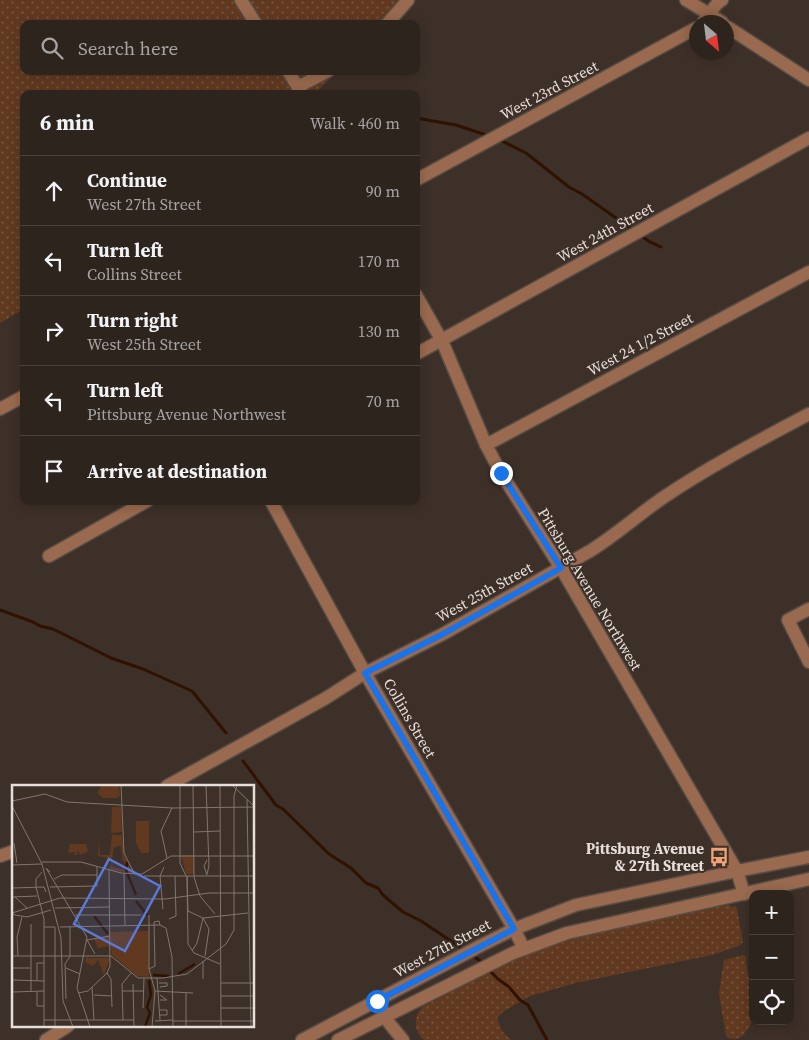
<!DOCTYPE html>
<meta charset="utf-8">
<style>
body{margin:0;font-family:"Source Serif 4",serif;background:#3a302b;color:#f1f3f6}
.controls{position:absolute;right:15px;bottom:15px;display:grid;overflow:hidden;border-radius:10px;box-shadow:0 2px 12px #0003}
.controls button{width:45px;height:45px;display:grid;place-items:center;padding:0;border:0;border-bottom:1px solid #49413c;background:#2e241e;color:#f1f3f6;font:25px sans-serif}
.compass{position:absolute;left:689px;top:15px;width:45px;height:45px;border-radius:50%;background:#2e241e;box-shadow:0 2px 12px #0003;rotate:152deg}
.stop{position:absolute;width:15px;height:15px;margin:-11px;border:4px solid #1a73e8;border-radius:50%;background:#fff}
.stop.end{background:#1a73e8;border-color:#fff;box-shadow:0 1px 5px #0008}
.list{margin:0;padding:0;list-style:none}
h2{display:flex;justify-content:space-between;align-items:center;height:65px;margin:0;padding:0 20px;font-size:21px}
h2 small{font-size:16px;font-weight:400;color:#a7a4a4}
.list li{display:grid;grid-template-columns:32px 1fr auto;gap:15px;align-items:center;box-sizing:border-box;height:70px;padding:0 20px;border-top:1px solid #49413c}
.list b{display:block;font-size:19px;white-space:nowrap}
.list p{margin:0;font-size:16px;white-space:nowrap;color:#a7a4a4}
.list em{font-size:16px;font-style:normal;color:#a7a4a4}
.icon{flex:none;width:28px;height:28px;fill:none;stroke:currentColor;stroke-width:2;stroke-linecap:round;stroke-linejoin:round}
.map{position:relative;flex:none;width:809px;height:1040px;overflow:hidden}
.search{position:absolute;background:#2e241e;box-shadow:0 2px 12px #0003;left:20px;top:20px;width:400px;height:55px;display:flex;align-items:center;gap:12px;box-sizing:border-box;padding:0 18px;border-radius:10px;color:#a7a4a4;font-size:19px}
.panel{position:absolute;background:#2e241e;box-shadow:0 2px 12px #0003;left:20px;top:90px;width:400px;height:415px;border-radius:10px}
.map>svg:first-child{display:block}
.grass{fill:url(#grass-dots)}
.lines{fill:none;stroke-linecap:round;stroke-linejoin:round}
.stream{stroke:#311100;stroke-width:3}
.minor-casing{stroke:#584c44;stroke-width:15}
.minor{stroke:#996a4f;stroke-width:12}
.route{stroke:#1a73e8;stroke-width:6}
.labels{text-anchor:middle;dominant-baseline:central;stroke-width:4;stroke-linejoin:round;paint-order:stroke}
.street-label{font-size:15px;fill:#e7deda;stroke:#3d3028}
.poi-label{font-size:15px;font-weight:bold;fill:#e7deda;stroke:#3d3028;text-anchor:end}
.inset-river{fill:none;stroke:#311100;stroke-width:2.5}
.inset-road{fill:none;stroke:#81766f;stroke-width:1}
.view{fill:#5a79d9;fill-opacity:0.15;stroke:#5a79d9;stroke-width:2.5}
.inset-edge{fill:none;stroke:#e7deda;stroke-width:2.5}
</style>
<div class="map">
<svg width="809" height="1040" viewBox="0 0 809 1040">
<defs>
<pattern id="grass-dots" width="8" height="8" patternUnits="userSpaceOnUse" patternTransform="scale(1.25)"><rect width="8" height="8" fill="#613920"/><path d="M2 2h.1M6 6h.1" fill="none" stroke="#785540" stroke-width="1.8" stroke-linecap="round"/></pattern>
</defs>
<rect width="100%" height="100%" fill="#3d3028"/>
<g class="grass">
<polygon points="0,0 413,0 388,24 24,24 24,71 338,71 314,94 24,94 24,309 0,323"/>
<path d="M728,905L733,907L735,905L737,909L743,942L739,946L712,955L576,983L530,996L504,1011L497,1018L502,1031L511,1040H424C414,1031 413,1018 422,1007L517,958L565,940L613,928Z"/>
<path d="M743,955L746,956C745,982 764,1014 743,1035C737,1040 732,1040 726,1036L719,993L724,960Z"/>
</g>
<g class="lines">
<g class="stream">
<polyline points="416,118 456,125 489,136"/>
<polyline points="500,140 526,153 569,187 582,194 633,230"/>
<polyline points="640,235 650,242 661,247"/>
<polyline points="0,610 33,622 40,626 53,629 111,658 143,669 192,691 226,733"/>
<polyline points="243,761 276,805 283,809 329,854 351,868 366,883 378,888 383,895 403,912 421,921 466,951"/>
<polyline points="471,954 484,964"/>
<polyline points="488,969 498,979 509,987 520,1000 528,1005 547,1040"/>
</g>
<defs>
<g id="minor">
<polyline points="241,0 256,24"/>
<polyline points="686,0 722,22"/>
<path d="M704,21C711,14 714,4 722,0"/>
<polyline points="387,24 408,0"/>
<polyline points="726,26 809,80"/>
<polyline points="288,71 301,92"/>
<polyline points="298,87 328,71"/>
<polyline points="416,180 696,28"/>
<polyline points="416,295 442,341 486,445 501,473 561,568 737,871 744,894"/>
<polyline points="416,354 809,138"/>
<polyline points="0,409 24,396"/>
<polyline points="486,445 809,272"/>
<polyline points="271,501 365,673 514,929 524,949"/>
<polyline points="49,556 147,501"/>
<polyline points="809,609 788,620 809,662"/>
<path d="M167,786L326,698L365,673L443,634L590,551C616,535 639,514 664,497C710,466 760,440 809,414"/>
<polyline points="0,856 14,851"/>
<polyline points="382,1009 389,1023 403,1040"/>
<polyline points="46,1040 68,1026"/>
<polyline points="302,1040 480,946 514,929 576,905 737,871 809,857"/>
<polyline points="338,1040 513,953 567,933 809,879"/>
</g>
</defs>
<use href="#minor" class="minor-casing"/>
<use href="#minor" class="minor"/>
</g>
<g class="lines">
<polyline class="route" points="377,1001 514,929 365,673 443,634 561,568 501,473"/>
</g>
<defs>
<symbol id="bus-bare" viewBox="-9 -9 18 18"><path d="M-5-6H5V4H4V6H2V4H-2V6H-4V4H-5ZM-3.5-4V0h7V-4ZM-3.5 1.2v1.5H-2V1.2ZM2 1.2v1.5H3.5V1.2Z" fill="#efa377" stroke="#3d3028" stroke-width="2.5" paint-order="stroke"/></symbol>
</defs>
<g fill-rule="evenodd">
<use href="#bus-bare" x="705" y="843" width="28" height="28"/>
</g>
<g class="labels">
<g class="street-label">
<text transform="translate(549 90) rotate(-28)">West 23rd Street</text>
<text transform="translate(605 232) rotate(-29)">West 24th Street</text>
<text transform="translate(640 344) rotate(-28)">West 24 1/2 Street</text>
<text transform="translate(590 589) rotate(59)">Pittsburg Avenue Northwest</text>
<text transform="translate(484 592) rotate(-29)">West 25th Street</text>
<text transform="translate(410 718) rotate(60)">Collins Street</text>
<text transform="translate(442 948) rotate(-28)">West 27th Street</text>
</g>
<g class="poi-label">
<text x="704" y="848">Pittsburg Avenue<tspan x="704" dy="17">&amp; 27th Street</tspan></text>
</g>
</g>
<g transform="translate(12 785)">
<rect width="242" height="242" fill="#3d3028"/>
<path d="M100,22H109L110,47L99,48ZM100,50H110L112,71L121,89L97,85L102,76L100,82L116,85L110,73L109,61L102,62L100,74L86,71L87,55L88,70H98ZM58,59H74L76,66L68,70L66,65L65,70H61L64,67L56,68ZM169,70H181L182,89H174ZM136,146L137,192L125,191L100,170L99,161L86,163L82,154L97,150V147ZM74,173H98L92,190L86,175L81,181L73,177Z" fill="#613920"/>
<path d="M124,36H137V68H129L124,58Z" fill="#613920"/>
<path d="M107,0L108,11L105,13H91L85,8L89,1Z" fill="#613920"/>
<path class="inset-river" d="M115,77L114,85L124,110M124,116L135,130M82,131L96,149M166,189L183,179M141,190L157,191M133,242L138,228L135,222L139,210L137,195"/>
<path class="inset-road" d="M109,0L112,68L123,90M168,0V78L174,91M181,0L182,92L188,111L203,129M194,0L197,81L195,89M208,0L209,242M220,0L243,22M235,15L239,242M0,16L33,9L55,17L160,23L243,22M0,21L30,79L49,153L51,216L61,242M182,47L208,46M2,58L5,78M155,73L149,46L160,23M195,75L192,81L195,90M30,77H69L109,88L130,89L159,71H243M0,80L30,79M30,87L24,94V102L32,134V242M38,87L34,83L75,152L65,203L78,242M112,89L113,141M132,91H243M175,91L176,159L182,168L208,179M175,91L176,126M42,94L50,90H85M38,102L85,101V82M0,103L32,102L34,107M0,106V128L3,130L15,132L39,125M0,112L25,111M3,112L15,123M43,123L98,122M151,124L148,91L152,82M176,126L191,133L236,128M0,128L48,113L153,114L197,108H243M63,130H129M137,130V184L143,206L140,242M157,134L164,131L163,91M32,142H43V242M48,142L148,140L154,143L160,172L161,242M58,142V171M75,155L98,151M75,155L83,169M180,166L185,158L191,133L197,144L193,171M1,171H99L126,193H151L175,189L214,159L222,145V11L225,0M6,171L5,152L10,132M0,183H18M54,183L68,189M137,184L143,181L142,137L147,136L148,140M95,188L99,194L100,222M145,193L148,235M191,194V176M0,195L32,196M25,196V178H32M147,198H155V201L148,202M209,198H243M121,199L122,242M80,202L82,235M110,206H132M143,206L181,208M0,207L32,206M19,207V139M25,207V221H32M66,208L76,206L95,188L98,181L97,85M174,208V242M82,210L100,211M209,211H243M54,214L53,179L58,171M148,215H155L148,210M131,223L132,193M209,223H243M148,230H155V225H148M32,235H122M111,235L110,199L119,188M143,236L161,235M161,236H243"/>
<path class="view" d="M97,74L148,101L113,166L62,139Z"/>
<rect width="242" height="242" class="inset-edge"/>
</g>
</svg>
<div class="controls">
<button>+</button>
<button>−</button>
<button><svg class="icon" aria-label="locate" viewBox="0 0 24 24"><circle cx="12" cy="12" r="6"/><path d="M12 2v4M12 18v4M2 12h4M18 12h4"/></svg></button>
</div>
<svg class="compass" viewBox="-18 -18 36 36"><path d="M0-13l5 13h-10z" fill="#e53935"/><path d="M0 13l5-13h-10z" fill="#a7a4a4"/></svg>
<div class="stop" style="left:377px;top:1001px"></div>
<div class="stop end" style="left:501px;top:473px"></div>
<div class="search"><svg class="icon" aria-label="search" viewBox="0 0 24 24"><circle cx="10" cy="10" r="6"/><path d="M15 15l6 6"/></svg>Search here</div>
<section class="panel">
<h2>6 min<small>Walk · 460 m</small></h2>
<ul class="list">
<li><svg class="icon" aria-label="ahead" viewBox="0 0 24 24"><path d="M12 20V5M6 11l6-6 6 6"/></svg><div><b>Continue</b><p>West 27th Street</p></div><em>90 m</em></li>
<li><svg class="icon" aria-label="left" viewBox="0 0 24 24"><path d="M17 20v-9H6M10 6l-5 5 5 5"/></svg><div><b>Turn left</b><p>Collins Street</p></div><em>170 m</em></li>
<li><svg class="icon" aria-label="right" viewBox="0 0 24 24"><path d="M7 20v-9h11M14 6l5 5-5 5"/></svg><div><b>Turn right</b><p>West 25th Street</p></div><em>130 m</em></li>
<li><svg class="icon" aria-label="left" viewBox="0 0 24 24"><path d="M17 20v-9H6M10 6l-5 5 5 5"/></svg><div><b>Turn left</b><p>Pittsburg Avenue Northwest</p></div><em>70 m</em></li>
<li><svg class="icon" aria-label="arrive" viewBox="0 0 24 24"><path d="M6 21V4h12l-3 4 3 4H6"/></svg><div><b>Arrive at destination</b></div></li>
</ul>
</section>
</div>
